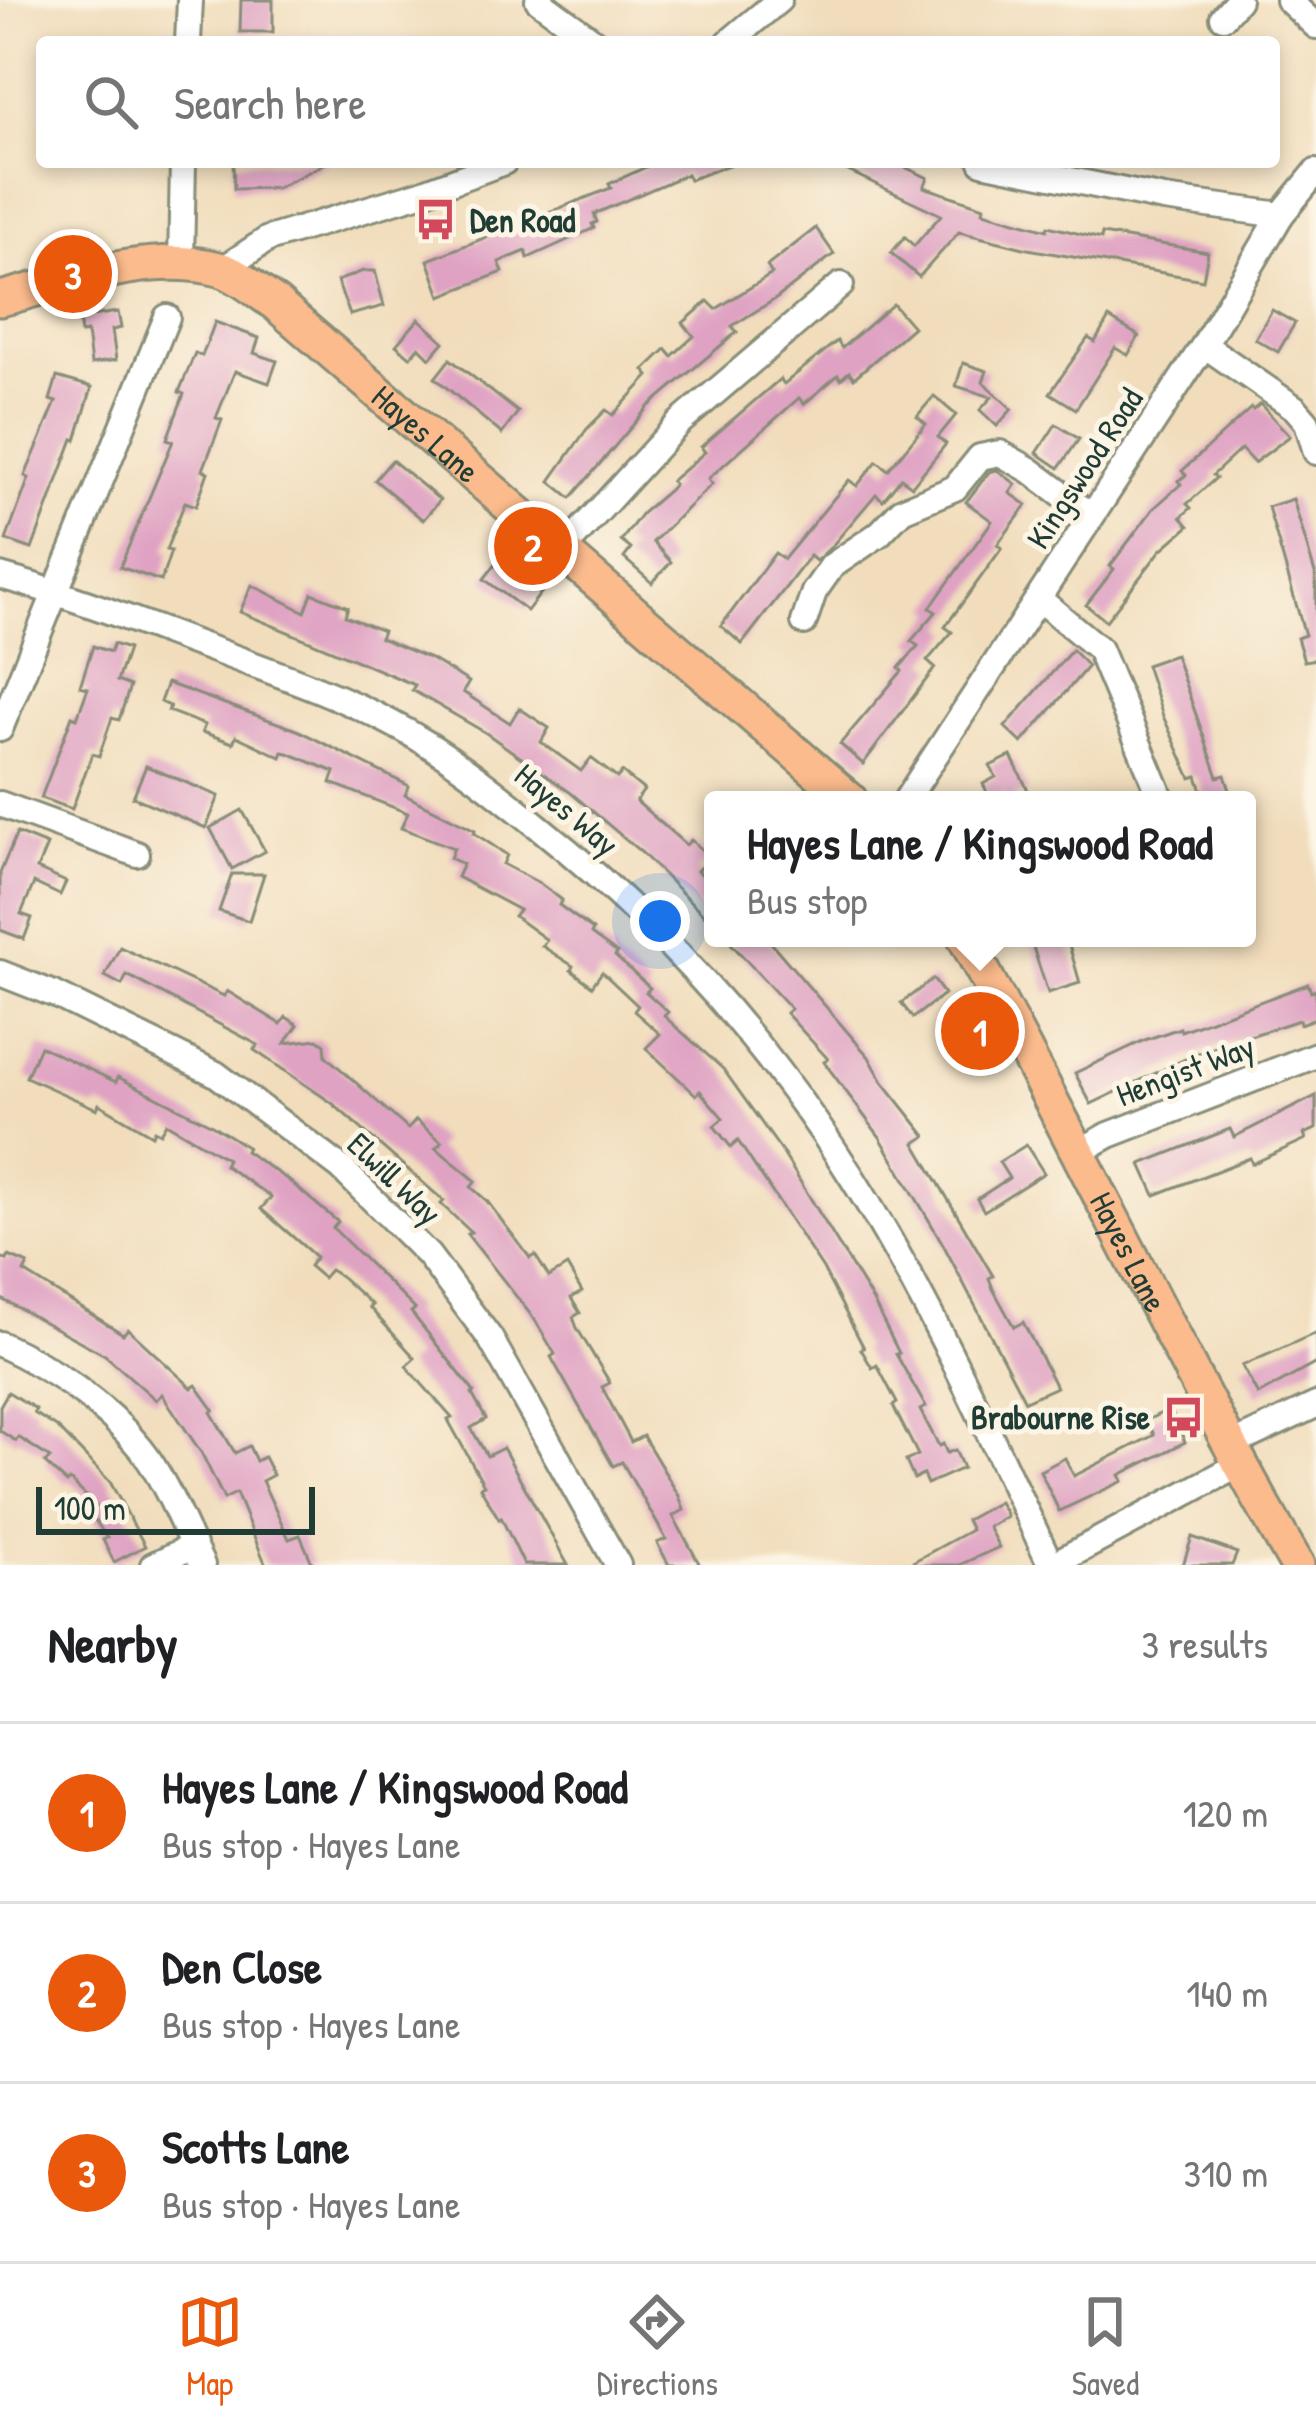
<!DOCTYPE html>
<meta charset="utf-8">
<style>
body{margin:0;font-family:"Patrick Hand",sans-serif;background:#f6f6f6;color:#202124}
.scale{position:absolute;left:36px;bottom:30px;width:279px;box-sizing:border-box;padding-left:12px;border:6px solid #1f3d34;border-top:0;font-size:33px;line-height:42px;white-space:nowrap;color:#1f3d34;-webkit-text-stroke:9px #fcf5e5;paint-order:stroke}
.you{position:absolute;left:660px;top:921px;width:42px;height:42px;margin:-30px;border:9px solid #fff;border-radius:50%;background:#1a73e8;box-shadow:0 0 0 18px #1a73e833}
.badge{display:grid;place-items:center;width:78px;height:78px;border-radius:50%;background:#ea580c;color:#fff;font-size:39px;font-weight:700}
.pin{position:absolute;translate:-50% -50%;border:6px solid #fff;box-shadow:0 3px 12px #0006}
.popup{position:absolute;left:704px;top:791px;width:552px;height:156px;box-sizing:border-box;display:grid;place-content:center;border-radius:12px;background:#fff;filter:drop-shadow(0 3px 9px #0005);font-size:39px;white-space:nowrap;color:#757577}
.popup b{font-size:45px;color:#202124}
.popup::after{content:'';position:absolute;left:50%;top:100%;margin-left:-24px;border:24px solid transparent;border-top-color:#fff}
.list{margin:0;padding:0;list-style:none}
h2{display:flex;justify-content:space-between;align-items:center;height:156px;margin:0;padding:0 48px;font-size:51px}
h2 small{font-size:39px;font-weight:400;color:#757577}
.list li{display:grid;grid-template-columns:78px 1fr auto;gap:36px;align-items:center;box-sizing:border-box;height:180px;padding:0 48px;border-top:3px solid #e0e0e0}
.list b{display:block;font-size:45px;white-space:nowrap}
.list p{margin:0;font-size:39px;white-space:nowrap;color:#757577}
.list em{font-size:39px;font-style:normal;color:#757577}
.icon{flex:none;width:66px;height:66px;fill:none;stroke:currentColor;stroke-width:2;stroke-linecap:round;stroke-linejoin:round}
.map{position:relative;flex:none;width:1316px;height:1565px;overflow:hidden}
.search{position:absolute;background:#fff;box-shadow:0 6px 18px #0003;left:36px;right:36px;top:36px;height:132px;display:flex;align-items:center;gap:30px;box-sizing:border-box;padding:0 42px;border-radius:12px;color:#757577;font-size:45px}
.sheet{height:696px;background:#fff}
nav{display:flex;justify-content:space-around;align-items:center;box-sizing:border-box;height:168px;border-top:3px solid #e0e0e0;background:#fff;font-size:33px;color:#757577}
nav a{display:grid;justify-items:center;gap:6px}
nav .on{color:#ea580c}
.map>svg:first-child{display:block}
.building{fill:#dfa2c3}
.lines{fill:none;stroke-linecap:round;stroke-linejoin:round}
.minor-casing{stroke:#888d78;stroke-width:30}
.major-casing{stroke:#888d78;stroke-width:39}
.minor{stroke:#fff;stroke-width:24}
.major{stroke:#fbbb8c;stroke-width:33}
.labels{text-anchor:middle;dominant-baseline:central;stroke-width:10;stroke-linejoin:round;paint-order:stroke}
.poi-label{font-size:33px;font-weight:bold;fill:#1f3d34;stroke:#fcf5e5;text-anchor:start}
.street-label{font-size:33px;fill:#1f3d34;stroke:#fcf5e5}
</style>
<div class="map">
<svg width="1316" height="1565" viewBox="0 0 1316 1565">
<rect width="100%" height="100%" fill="#fcf5e5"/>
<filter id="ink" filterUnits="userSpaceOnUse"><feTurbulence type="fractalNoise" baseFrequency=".00833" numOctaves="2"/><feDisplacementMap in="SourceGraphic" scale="24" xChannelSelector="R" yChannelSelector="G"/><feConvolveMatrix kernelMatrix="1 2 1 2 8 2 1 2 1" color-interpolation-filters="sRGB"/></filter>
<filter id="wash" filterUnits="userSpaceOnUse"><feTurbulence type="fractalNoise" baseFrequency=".004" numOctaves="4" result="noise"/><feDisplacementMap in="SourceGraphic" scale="48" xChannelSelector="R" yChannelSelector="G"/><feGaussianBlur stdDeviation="2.7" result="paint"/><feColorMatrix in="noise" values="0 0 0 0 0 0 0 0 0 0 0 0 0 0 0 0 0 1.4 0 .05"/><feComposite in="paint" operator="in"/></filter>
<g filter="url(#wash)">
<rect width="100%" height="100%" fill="#f1ddbc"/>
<g id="blocks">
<g class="building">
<polygon points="241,0 273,0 273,32 240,32"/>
<polygon points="233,162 328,162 277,188 234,189"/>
<polygon points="657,162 734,163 689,180 687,174 594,214 597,222 592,224 594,228 528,258 526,251 499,262 503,272 441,296 428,260 611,188 609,184"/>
<polygon points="829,162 894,162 928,178 924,187 984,207 983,212 1047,230 1048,226 1101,239 1102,234 1208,252 1203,280 1028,249 959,232 919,277 891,253 905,237 914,246 941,215"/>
<polygon points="816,228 834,254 777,298 732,326 737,332 649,406 571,498 550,481 587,429 606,410 613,415 649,376 644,370 666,349 672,356 694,336 683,323 708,301 716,309 772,274 767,266"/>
<polygon points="363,271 375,271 384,306 350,315 337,281"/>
<polygon points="893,304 913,327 854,378 849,372 841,379 838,375 804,404 799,398 708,479 712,484 653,542 671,562 652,583 624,558 631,549 621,541 642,513 669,490 674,484 671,481 705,452 701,447 780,379 784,384 837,341 842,348"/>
<polygon points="1272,310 1295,323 1278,352 1255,339"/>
<polygon points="118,312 121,328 112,330 116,360 91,364 87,332 81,333 79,318"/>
<polygon points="1109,318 1139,336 1128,355 1115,348 1076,409 1050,393 1088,338 1095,342"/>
<polygon points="419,319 444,342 430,358 419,347 410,357 396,345"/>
<polygon points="215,322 259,338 254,353 277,361 269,383 235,371 216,418 222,420 203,470 208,472 196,506 185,502 166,550 171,551 161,581 120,567 173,441 167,439 184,394 179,392 195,353 202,356"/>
<polygon points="450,359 518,412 502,434 435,378"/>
<polygon points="963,363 987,371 983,382 1012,409 997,426 980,410 992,397 956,386"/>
<polygon points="57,377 92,387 76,440 73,439 32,549 6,540 29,478 25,476 56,402 50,400"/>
<polygon points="934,396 956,415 938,437 946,444 912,486 901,478 883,500 876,494 832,546 816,561 810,556 742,644 721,626 775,553 784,559 849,480 857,486 877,461 888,470 926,424 917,416"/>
<polygon points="1260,404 1290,436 1254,463 1241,449 1213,475 1216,478 1187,504 1191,508 1181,517 1189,526 1161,550 1106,621 1086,605 1114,569 1110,566 1153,509 1181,484 1178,481 1186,475 1182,471 1251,408 1253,410"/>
<polygon points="1056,424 1079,439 1059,468 1037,453"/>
<polygon points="392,460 440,500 423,520 375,480"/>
<polygon points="997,470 1016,484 1010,493 1027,505 997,545 1002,548 945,627 952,632 927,661 935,668 863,764 840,744 902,671 899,668 918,646 911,641 936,612 930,608 992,521 966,502 989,472"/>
<polygon points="1293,499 1316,577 1316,659 1304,661 1297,638 1305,635 1268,507"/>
<polygon points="501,557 544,589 527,611 484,579"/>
<polygon points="252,585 305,612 312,593 348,607 345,616 383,631 380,638 431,659 469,682 463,692 510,723 519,708 549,728 541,742 581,771 591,758 617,778 622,772 644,790 636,801 686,845 691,840 710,857 697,871 713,885 713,924 642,853 571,793 486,733 412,690 415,685 240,612"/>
<polygon points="113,644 128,649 117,681 130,686 119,720 112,718 99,756 92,754 72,809 41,798 72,716 77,718 88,688 80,686 93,646 110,652"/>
<polygon points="1072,650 1088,666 1022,743 1005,727"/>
<polygon points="1175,655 1218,777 1225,775 1233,800 1205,800 1197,776 1191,778 1163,716 1146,665"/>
<polygon points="167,683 297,730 409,786 405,795 475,830 474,833 507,855 503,864 539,883 562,900 559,905 593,930 591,934 617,953 615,956 650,988 646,992 668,1012 664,1016 723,1069 781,1150 873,1301 899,1353 896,1354 926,1407 920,1410 939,1446 943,1444 947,1453 955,1450 963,1468 927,1484 923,1475 914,1479 906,1461 918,1455 893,1406 897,1403 877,1365 872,1368 861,1349 864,1348 823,1269 738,1141 731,1147 714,1126 723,1118 700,1091 696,1095 646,1048 660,1034 634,1011 638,1006 602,972 592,986 571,970 573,966 542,946 547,940 514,916 519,910 457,877 463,864 450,858 454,848 401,828 408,813 331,783 335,772 288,753 283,752 281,757 236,736 233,743 202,732 205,725 168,711 170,706 160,702"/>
<polygon points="1011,756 1028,790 1007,800 1004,793 991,800 983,784 996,777 990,766"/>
<polygon points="146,766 219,796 206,828 133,797"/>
<polygon points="242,810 265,851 232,869 210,828"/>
<polygon points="17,833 47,845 37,869 66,882 60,895 34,883 21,914 32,918 24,939 0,930 0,873"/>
<polygon points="232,874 264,874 249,921 219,911"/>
<polygon points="726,938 767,938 869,1057 883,1082 926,1136 915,1143 993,1276 989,1278 993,1289 1014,1327 1023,1322 1056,1387 1025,1401 943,1244 880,1137 824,1062 828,1059 786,1013 791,1009"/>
<polygon points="1030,938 1067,938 1080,983 1048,993"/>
<polygon points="120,947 224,996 227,991 281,1024 286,1017 298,1025 285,1043 318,1039 325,1044 326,1056 408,1129 416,1120 442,1142 436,1148 476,1181 471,1187 487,1201 530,1258 535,1255 549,1277 567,1266 582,1292 571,1298 580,1313 573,1317 577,1328 610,1383 602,1387 631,1442 643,1436 679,1496 684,1510 673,1516 700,1565 669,1565 657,1543 666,1539 657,1523 622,1462 613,1466 551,1357 555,1354 535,1320 467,1234 471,1232 441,1204 444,1201 332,1103 254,1050 258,1045 127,975 122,985 105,976"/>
<polygon points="933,979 944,994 913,1018 901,1003"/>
<polygon points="1308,984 1311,992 1316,990 1316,1018 1300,1024 1299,1020 1198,1053 1091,1104 1075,1073 1145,1040 1180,1028 1181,1031"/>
<polygon points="40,1046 116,1082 118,1077 212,1125 247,1147 245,1151 288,1180 338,1222 333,1228 415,1309 411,1312 474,1392 472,1394 486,1419 471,1428 487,1456 503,1448 568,1565 524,1565 501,1517 499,1519 480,1487 484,1485 448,1420 452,1418 406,1366 415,1358 369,1307 372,1305 340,1276 330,1270 323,1278 309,1266 316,1257 261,1209 271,1197 224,1165 227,1159 166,1123 160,1133 154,1130 152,1135 99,1104 97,1109 26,1077"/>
<polygon points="1316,1096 1316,1129 1304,1134 1306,1139 1252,1164 1250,1158 1155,1195 1141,1164 1230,1129 1234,1137"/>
<polygon points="1026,1145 1044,1173 984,1211 977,1199 1009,1178 999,1162"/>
<polygon points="9,1256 28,1264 24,1272 123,1334 128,1329 192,1388 196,1385 214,1410 211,1412 235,1453 249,1446 256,1461 264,1457 273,1475 262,1481 289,1539 300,1535 313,1565 266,1565 236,1493 224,1499 202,1454 162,1394 156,1400 105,1355 0,1298 0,1257 7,1260"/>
<polygon points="1316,1333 1316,1363 1258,1395 1242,1366"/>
<polygon points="8,1392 36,1409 34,1413 58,1428 110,1482 145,1546 114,1562 103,1540 107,1538 89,1511 96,1506 70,1480 67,1483 45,1463 50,1458 18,1437 16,1441 0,1431 0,1406"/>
<polygon points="1170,1409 1185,1442 1120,1475 1123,1481 1059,1511 1040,1471 1065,1458 1074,1476 1154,1435 1147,1420"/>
<polygon points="999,1502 1007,1516 988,1527 999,1547 959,1565 907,1565 971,1530 966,1520"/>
<polygon points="1192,1537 1237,1553 1232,1565 1183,1565"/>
</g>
</g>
</g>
<g filter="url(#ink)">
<use href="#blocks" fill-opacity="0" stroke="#888d78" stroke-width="3"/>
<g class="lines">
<defs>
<g id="minor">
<polyline points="538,0 595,42"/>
<polyline points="1288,0 1316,26"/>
<polyline points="1223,17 1238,0"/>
<polyline points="188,42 190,0"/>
<polyline points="729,42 779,0"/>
<polyline points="982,162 1164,199 1281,215"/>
<polyline points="181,263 183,162"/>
<polyline points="223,269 268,239 421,193 504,162"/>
<polyline points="1204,345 1295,408 1307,422 1316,452"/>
<polyline points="561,552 679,423 841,285"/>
<path d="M0,576C70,595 138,622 206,647C267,670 333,692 391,723C445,751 492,789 539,827C679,939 796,1077 885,1232C947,1339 998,1453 1051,1565"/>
<polyline points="1039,599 1099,649 1162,800"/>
<polyline points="804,622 814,592 832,566 879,534 902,510 955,488 980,457 1000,453 1030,470 1091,516"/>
<polyline points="0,729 167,317"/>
<polyline points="906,800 1204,345 1281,215 1316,172"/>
<polyline points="0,804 137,854"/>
<polyline points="0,973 56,995 216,1074 341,1168 428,1255 490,1338 618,1565"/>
<polyline points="1080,1151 1109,1135 1316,1055"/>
<path d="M0,1344C52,1368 105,1404 141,1449C165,1479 185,1530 202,1565"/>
<polyline points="1229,1446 1316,1405"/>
<polyline points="153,1565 193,1546"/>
<polyline points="1052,1565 1239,1465"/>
</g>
<g id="major">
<path id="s1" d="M0,299C68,282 149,250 219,269C238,274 258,292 275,303L850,800"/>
<path id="s2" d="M965,938C1079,1146 1179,1360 1297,1565"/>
</g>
</defs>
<use href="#minor" class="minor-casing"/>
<use href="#major" class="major-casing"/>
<use href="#minor" class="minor"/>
<use href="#major" class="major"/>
</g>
</g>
<defs>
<symbol id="bus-bare" viewBox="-9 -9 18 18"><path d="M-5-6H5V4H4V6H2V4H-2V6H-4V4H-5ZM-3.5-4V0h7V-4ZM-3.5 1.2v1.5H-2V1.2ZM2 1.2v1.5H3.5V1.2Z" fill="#d1495b" stroke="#fcf5e5" stroke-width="2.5" paint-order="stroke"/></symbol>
</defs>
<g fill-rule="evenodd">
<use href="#bus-bare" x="406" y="190" width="59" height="59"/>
<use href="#bus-bare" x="1154" y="1388" width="59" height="59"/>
</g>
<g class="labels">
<g class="poi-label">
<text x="470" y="220">Den Road</text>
<text x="1150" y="1417" text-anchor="end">Brabourne Rise</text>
</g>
<g class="street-label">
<text stroke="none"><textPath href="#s1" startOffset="489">Hayes Lane</textPath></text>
<text transform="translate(1084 468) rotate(-57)">Kingswood Road</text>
<text transform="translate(567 809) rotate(40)">Hayes Way</text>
<text transform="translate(1185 1070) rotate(-21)">Hengist Way</text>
<text transform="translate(395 1178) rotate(44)">Elwill Way</text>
<text stroke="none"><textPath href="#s2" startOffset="354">Hayes Lane</textPath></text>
</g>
</g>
</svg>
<div class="scale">100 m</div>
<div class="you"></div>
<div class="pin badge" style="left:980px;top:1031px">1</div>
<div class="popup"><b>Hayes Lane / Kingswood Road</b>Bus stop</div>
<div class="pin badge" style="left:533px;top:546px">2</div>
<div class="pin badge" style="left:73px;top:274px">3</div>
<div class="search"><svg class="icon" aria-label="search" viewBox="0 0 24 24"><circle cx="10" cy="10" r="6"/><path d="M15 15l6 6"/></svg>Search here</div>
</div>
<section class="sheet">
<h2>Nearby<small>3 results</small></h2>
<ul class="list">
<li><span class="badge">1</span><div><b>Hayes Lane / Kingswood Road</b><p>Bus stop · Hayes Lane</p></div><em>120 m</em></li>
<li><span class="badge">2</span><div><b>Den Close</b><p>Bus stop · Hayes Lane</p></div><em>140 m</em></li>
<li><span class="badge">3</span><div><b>Scotts Lane</b><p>Bus stop · Hayes Lane</p></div><em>310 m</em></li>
</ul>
</section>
<nav>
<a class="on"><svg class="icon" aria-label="map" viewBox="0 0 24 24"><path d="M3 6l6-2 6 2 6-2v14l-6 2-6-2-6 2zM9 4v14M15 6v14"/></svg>Map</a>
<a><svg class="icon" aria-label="directions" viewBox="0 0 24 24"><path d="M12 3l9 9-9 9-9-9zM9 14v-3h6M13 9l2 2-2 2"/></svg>Directions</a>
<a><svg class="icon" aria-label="saved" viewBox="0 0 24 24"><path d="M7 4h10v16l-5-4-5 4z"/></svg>Saved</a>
</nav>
